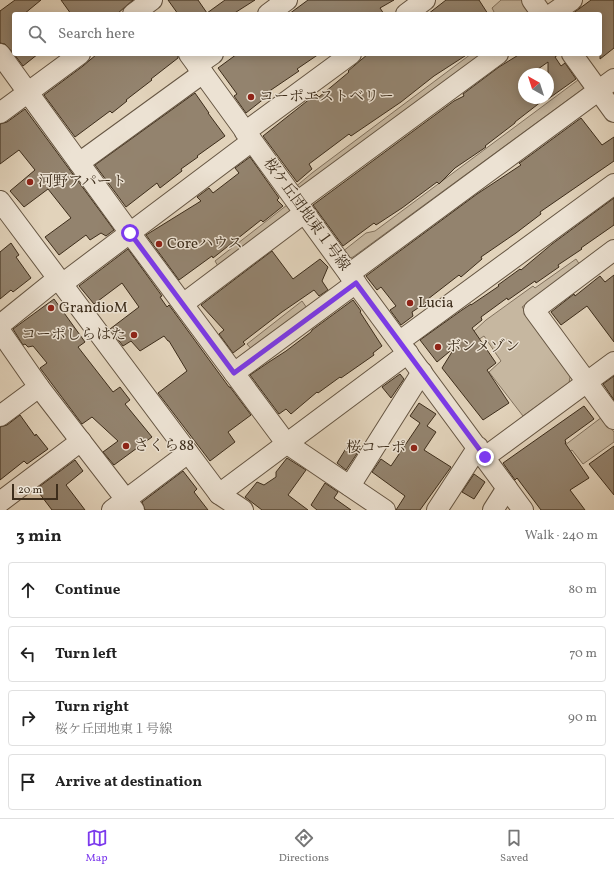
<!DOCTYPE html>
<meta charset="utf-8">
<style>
body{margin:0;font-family:Vollkorn,"Noto Serif JP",serif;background:#f2f2f2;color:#222}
.compass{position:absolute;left:518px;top:68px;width:36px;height:36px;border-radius:50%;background:#fff;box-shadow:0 2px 10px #0003;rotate:321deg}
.scale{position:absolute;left:12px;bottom:10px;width:46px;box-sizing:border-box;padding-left:4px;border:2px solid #3d2d1b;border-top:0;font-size:11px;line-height:14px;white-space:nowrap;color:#3d2d1b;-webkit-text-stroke:3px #ece2d3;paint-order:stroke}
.stop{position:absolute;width:12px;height:12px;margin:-9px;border:3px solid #7c3aed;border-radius:50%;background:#fff}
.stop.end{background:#7c3aed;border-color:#fff;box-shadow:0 1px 4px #0008}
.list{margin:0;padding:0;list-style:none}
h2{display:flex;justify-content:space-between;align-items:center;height:52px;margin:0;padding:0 16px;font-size:17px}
h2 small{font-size:13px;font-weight:400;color:#767676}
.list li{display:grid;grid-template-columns:26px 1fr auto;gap:12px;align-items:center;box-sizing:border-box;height:56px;margin:0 8px 8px;padding:0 8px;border:1px solid #e0e0e0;border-radius:4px}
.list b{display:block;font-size:15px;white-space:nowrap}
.list p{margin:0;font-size:13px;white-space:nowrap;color:#767676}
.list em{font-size:13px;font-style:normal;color:#767676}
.icon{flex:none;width:22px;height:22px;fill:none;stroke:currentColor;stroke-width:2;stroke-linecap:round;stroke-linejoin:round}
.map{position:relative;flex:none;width:614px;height:510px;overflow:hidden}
.search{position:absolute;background:#fff;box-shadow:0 2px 10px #0003;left:12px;right:12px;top:12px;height:44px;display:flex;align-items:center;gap:10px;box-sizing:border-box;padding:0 14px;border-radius:4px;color:#767676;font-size:15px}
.sheet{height:308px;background:#fff}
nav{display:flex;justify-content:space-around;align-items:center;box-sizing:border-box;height:56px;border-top:1px solid #e0e0e0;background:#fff;font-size:11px;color:#767676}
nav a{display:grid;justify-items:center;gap:2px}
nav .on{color:#7c3aed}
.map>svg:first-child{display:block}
.green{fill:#c6b7a0;stroke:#82725e}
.building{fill:#93836e;stroke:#3d2d1b}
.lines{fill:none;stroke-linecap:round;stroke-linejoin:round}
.minor-casing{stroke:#665643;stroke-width:22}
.minor{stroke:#ece2d3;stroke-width:20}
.route{stroke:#7c3aed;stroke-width:5}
.poi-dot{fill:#8f2418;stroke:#ece2d3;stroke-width:1.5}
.labels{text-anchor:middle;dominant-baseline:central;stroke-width:3;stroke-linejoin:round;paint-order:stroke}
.poi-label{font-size:15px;fill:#3d2d1b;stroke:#ece2d3;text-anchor:start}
.street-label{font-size:15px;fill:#3d2d1b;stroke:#ece2d3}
</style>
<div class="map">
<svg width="614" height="510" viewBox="0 0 614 510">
<rect width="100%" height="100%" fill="#e2d3bb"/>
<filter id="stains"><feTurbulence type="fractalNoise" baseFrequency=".005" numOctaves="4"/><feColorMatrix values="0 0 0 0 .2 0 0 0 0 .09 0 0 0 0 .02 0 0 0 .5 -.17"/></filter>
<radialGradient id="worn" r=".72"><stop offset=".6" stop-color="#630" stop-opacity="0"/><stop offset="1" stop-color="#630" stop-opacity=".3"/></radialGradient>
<g class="green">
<polygon points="501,0 523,0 533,14 495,14 492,8"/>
<polygon points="471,54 488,54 299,193 294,188 312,173"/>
<polygon points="578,80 584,88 353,257 346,259 342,252 366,233 375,231"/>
<polygon points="287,205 291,209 290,218 221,271 215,261"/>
<polygon points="576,259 580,265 522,307 571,371 569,383 523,416 489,372 501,361 484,336 464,349 474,331 486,320 533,286 535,288"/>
<polygon points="302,301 309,311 254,352 247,344"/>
<polygon points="602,417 614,432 614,442 583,464 572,450 547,468 540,464"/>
</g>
<g class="building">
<polygon points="15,0 41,0 24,14 14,14 14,54 5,44 0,43 0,11"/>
<polygon points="61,0 133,0 117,14 71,14"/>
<polygon points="168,0 198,0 207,13 225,0 255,0 233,14 178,14"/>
<polygon points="308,0 394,0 380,8 384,14 289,14"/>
<polygon points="446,0 479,0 488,14 428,14"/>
<polygon points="591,0 614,0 614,48 600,59 600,14 572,14"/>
<polygon points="14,54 38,54 23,66"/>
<polygon points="97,54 178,54 178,58 151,79 152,80 126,100 127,101 112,113 110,111 75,137 44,95 83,66"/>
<polygon points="237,54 319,54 297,69 299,71 268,92 270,94 246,113 234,96 237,94 218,68"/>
<polygon points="368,54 468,54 434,76 401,102 351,136 349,134 309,164 312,169 297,182 263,136 316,94 319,97 349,72 348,71"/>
<polygon points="520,54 559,54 555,57 561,66 565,63 576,79 548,99 548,62 531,74 524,74 524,98 546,98 515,122 515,123 485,146 486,147 455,168 439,184 437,182 402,208 376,225 374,223 343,246 313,205 454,101 464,96 463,94 499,67"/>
<polygon points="195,93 209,113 208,113 225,136 197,156 198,157 181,169 182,171 160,188 157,183 126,207 95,165"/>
<polygon points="25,109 114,230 106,236 101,233 90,240 86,235 59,255 45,237 71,218 48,189 24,207 10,191 35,170 19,150 0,164 0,124 7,122"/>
<polygon points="581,118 602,145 614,137 614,161 540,212 541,214 516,233 481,257 482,259 461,277 459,275 428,299 430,300 412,312 413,316 401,325 390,310 396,306 381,287 377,290 366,276 477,194 521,165 519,163 521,162"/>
<polygon points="250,157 279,198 277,200 283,206 263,222 261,220 213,258 212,256 179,280 146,235 201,201 197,197 209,188 213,193 239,173 235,168"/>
<polygon points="614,198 614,225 581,248 582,249 558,265 559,267 536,283 535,281 508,300 507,298 481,317 482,320 472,328 496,363 487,370 509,403 483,420 442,368 455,347 437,362 420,340 462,310 471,304 471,305 499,286 498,285 520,269 521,270 552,244"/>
<polygon points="11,243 19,255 16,257 31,278 13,292 11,290 0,299 0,252"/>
<polygon points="128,249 162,296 160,297 167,307 169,305 229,387 230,387 251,415 228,432 235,442 210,461 158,393 187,371 169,341 168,341 164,336 140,351 131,341 123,346 110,329 139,307 122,283 94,304 79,286"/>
<polygon points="272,251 293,279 320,259 328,267 322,281 328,290 319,296 314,290 282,312 243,342 245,344 233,353 219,334 224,330 201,305"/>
<polygon points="614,275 614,342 587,306 561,325 551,312 574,294 575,296 600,276 605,282"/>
<polygon points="54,299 85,342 78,347 113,392 120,387 130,400 125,404 152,437 114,465 103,452 118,441 92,417 82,424 40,368 47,363 33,346 28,347 25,344 23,345 13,329"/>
<polygon points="353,300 361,311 360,312 382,346 373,353 374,355 341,378 340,377 318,393 317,392 291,414 286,409 279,414 250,375 269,362 286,351 311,332 312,330"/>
<polygon points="400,374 404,379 391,398 382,387"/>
<polygon points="614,376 614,400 603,384"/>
<polygon points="419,403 436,414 427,426 436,432 424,450 451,467 420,510 396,510 405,496 372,472 381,459 391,466 420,423 410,416"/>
<polygon points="584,406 594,419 565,440 566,443 565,443 589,478 570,490 585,510 541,510 517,478 515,480 503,463"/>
<polygon points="20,415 35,436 36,434 48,449 27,464 24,461 0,480 0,427 7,425"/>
<polygon points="350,442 360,449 346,470 337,463"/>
<polygon points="614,446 614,495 589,464"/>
<polygon points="287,458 306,470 288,495 308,510 262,510 245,497 257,482 264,485 276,477 276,472"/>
<polygon points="75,460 83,471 66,485 85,510 52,510 36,489"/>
<polygon points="183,471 197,489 194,492 208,510 145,510 142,502"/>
<polygon points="474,474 485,482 474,499 462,492"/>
<polygon points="325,483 338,492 334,498 351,510 317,510 311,505"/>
</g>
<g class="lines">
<defs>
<g id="minor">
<polyline points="532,0 542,14"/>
<polyline points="133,14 152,0"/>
<polyline points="268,14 287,0"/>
<polyline points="406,14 425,0"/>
<polyline points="552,14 572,0"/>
<polyline points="0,54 130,233 286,443 385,510"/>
<polyline points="189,54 349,274 523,510"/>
<polyline points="572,54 614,112"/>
<polyline points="197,65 213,54"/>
<polyline points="0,113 80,54"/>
<polyline points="245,132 351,54"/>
<polyline points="79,163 203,73"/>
<polyline points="0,201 219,494 243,510"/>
<polyline points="297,202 498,54"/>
<polyline points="614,250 534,310 614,419"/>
<polyline points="349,274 614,79"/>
<polyline points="62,284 252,141"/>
<polyline points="183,304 304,213"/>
<polyline points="0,325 57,279"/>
<polyline points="0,331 39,387 134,510"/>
<polyline points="400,341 614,184"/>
<polyline points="234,373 356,283"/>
<polyline points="0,416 39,387"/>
<polyline points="485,457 614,362"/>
<polyline points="350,486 422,372"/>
<polyline points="219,494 408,353"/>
<polyline points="0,502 81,441"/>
<polyline points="112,510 188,453"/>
<polyline points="437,510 478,447"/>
<polyline points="493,510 507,488"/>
</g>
</defs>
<use href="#minor" class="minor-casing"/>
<use href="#minor" class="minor"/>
</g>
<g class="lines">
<polyline class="route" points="130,233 234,373 356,283 485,457"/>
</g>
<g class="poi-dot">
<circle cx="251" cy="97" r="4"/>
<circle cx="30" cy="182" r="4"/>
<circle cx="159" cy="244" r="4"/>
<circle cx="410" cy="303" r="4"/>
<circle cx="51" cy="308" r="4"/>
<circle cx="134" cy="335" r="4"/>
<circle cx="438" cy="347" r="4"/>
<circle cx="126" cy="446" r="4"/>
<circle cx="414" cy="448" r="4"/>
</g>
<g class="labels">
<g class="poi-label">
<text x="259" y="97">コーポエストベリー</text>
<text x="38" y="182">河野アパート</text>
<text x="167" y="244">Coreハウス</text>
<text x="418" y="303">Lucia</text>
<text x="59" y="308">GrandioM</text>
<text x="126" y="335" text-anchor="end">コーポしらはた</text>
<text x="446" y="347">ボンメゾン</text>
<text x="134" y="446">さくら88</text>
<text x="406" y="448" text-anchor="end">桜コーポ</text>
</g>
<g class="street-label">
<text transform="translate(306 215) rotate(54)">桜ケ丘団地東１号線</text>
</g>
</g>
<rect width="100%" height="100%" filter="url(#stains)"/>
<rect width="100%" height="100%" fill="url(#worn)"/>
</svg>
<svg class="compass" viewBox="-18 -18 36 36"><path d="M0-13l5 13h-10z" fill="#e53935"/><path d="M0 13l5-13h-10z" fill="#767676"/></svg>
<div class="scale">20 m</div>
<div class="stop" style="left:130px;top:233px"></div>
<div class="stop end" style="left:485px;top:457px"></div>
<div class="search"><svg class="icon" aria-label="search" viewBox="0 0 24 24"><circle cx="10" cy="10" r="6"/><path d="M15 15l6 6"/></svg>Search here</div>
</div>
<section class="sheet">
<h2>3 min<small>Walk · 240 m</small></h2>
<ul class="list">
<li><svg class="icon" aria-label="ahead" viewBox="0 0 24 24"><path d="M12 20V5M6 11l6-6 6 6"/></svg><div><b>Continue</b></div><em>80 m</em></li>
<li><svg class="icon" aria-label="left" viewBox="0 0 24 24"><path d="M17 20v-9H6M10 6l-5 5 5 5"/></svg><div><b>Turn left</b></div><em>70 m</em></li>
<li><svg class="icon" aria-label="right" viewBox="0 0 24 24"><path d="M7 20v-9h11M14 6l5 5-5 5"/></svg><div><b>Turn right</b><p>桜ケ丘団地東１号線</p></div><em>90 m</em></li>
<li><svg class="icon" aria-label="arrive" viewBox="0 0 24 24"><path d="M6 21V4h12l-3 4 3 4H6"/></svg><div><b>Arrive at destination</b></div></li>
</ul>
</section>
<nav>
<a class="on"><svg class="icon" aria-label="map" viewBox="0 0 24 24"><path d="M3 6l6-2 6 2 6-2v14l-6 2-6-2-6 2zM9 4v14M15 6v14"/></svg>Map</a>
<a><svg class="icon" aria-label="directions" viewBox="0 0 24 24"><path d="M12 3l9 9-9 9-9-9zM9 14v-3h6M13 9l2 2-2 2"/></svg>Directions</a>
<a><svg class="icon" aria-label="saved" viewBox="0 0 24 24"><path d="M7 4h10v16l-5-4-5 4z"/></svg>Saved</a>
</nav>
